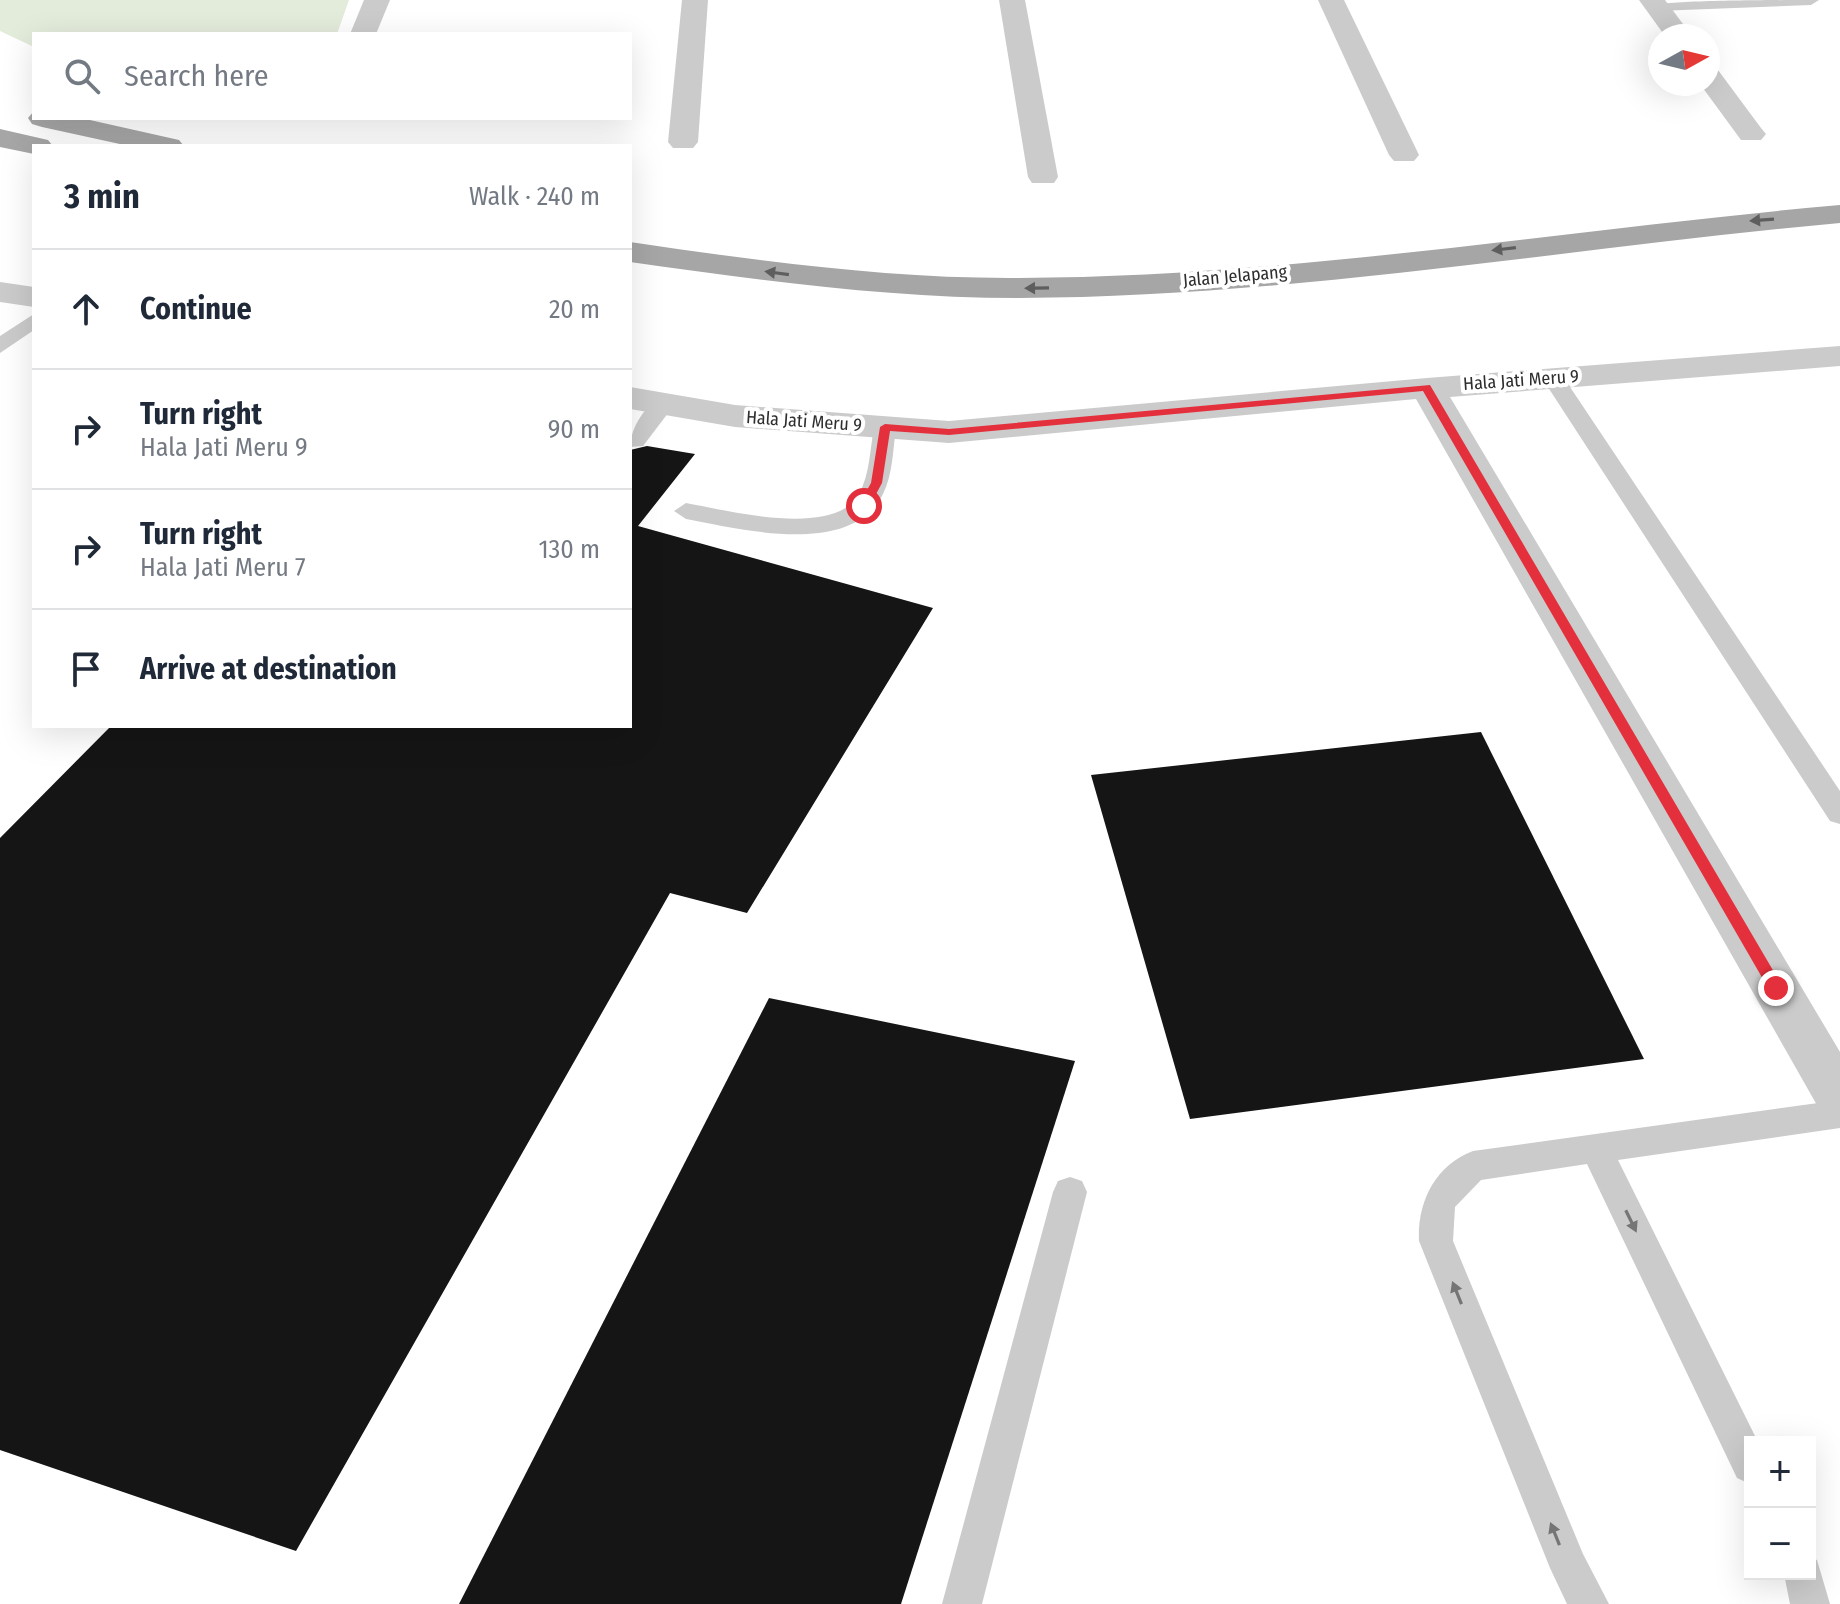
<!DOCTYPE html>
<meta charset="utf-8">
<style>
body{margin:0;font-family:"Fira Sans Condensed",sans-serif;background:#f6f6f7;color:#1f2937}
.controls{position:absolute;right:24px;bottom:24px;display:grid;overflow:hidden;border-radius:0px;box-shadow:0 8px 32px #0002}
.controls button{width:72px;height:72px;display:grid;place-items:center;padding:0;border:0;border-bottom:2px solid #e0e1e3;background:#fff;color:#1f2937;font:40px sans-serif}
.compass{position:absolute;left:1648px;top:24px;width:72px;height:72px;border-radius:50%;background:#fff;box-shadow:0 8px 32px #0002;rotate:82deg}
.stop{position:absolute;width:24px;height:24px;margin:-18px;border:6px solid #e4303c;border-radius:50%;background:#fff}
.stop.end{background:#e4303c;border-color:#fff;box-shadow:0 2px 8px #0008}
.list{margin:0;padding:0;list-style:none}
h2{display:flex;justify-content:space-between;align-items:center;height:104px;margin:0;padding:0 32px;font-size:34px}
h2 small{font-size:26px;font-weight:400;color:#747a83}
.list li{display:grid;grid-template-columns:52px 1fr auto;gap:24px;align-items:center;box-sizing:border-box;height:120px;padding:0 32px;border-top:2px solid #e0e1e3}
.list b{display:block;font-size:30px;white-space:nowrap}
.list p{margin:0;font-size:26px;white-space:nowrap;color:#747a83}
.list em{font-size:26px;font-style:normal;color:#747a83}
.icon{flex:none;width:44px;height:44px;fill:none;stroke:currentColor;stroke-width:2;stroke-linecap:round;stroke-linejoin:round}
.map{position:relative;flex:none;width:1840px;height:1604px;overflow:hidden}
.search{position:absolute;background:#fff;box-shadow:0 8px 32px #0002;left:32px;top:32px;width:600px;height:88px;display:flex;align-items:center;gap:20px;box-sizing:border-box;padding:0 28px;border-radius:0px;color:#747a83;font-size:30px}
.panel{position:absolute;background:#fff;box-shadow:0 8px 32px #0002;left:32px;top:144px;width:600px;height:584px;border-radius:0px}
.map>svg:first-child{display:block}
.green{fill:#e3ebdb}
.building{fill:#151515}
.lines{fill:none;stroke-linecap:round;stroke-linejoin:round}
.service{fill:#cbcbcb;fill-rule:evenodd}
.minor{fill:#cbcbcb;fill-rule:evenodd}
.primary{fill:#a6a6a6;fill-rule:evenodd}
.oneway{fill:#5e5e5e}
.oneway2{fill:#757575}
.route{fill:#e4303c}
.labels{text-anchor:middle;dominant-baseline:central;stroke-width:8;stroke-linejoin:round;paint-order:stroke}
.far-street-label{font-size:18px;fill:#2e2e2e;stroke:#fff}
</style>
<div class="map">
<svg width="1840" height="1604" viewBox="0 0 1840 1604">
<rect width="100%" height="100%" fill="#fff"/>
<polygon class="green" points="0,0 349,0 337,34 34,34 34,47 0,31"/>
<g class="building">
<polygon points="647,446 695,454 638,526 933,608 747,913 670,893 296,1551 0,1450 0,838 111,726 630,726 630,450"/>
<polygon points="1481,732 1644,1059 1190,1119 1091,775"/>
<polygon points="769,998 1075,1061 901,1604 459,1604"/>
</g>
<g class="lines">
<g class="service">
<path d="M1819,0L1811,5L1657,11L1649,6C1661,0 1793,0 1819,0Z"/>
<polygon points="34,314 34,330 0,353 0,336"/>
<polygon points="1553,371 1564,378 1840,791 1840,824 1830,821 1542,378"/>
<path d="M664,397L675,404L643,446L630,447C630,429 646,402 664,397Z"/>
<path d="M885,420L896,427C893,449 893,474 883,494C851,558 741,529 686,519L674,511L686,503C726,510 834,539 859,494C870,474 870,449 874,427Z"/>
<path d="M1840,1100V1128L1618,1160L1758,1442H1750V1484L1737,1478L1587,1164L1481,1180L1455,1207L1453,1241L1583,1554L1609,1604H1567L1550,1568L1419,1241C1417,1203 1435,1165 1473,1151Z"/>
<polygon points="1070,1177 1082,1181 1087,1192 982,1604 942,1604 1053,1192 1058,1181"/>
<polygon points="1810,1557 1817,1560 1830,1604 1790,1604 1784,1574 1810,1574"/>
</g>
<g class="minor">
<polygon points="364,0 390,0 376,34 350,34"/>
<polygon points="682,0 708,0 698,142 693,148 673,148 668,142"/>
<polygon points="999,0 1025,0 1058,177 1054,183 1032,183 1028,177"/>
<polygon points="1318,0 1344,0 1419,155 1414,161 1394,161 1389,155"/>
<polygon points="1639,0 1665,0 1692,36 1665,36"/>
<polygon points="1708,68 1718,70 1761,128 1766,134 1761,140 1741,140 1700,84 1708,84"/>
<polygon points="0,282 34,287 34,307 0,302"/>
<polygon points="1840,346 1840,366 1450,397 1840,1052 1840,1120 1822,1114 1416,399 949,443 735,427 630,409 630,387 735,405 949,421 1427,378"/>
</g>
<g class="primary">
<polygon points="34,111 34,118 81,118 179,140 184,146 129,146 42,127 32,124 28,118"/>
<polygon points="0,129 48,140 53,146 34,146 34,154 0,147"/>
<path d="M1840,205V223C1567,248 1294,297 1019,298C889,298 759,280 630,262V242C759,261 889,279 1019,278C1294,277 1567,229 1840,205Z"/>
</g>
</g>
<defs><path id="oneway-solid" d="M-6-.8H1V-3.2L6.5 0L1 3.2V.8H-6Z" transform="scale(2)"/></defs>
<g class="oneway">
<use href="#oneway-solid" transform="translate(1762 220) rotate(176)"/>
<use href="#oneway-solid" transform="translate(1504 249) rotate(173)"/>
<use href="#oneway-solid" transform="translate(777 273) rotate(-172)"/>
<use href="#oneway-solid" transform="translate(1037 288) rotate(179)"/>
</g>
<g class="oneway2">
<use href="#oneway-solid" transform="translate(1631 1221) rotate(64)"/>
<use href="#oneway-solid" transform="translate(1457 1293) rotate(-112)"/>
<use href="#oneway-solid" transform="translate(1555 1534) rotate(-112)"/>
</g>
<polygon class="route" points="1430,385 1781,984 1781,993 1771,993 1423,391 949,435 890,431 882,483 868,509 858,506 871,483 880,427 885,424 949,429"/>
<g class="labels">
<g class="far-street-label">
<text transform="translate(1235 276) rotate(-5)">Jalan Jelapang</text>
<text transform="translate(1521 380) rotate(-4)">Hala Jati Meru 9</text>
<text transform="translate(804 421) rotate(4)">Hala Jati Meru 9</text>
</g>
</g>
</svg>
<div class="controls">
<button>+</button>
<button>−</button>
</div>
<svg class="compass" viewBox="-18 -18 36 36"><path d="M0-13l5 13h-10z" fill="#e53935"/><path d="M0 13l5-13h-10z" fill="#747a83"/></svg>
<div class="stop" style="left:864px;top:506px"></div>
<div class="stop end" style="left:1776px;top:988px"></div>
<div class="search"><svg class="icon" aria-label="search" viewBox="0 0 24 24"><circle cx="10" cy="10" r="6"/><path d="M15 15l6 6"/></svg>Search here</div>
<section class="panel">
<h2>3 min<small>Walk · 240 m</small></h2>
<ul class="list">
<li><svg class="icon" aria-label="ahead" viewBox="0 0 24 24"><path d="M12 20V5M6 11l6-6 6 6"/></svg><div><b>Continue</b></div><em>20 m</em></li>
<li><svg class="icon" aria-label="right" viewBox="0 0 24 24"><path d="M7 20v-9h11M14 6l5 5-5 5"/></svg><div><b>Turn right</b><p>Hala Jati Meru 9</p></div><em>90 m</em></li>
<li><svg class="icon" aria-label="right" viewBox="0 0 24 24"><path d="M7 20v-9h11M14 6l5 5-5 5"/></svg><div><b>Turn right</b><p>Hala Jati Meru 7</p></div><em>130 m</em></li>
<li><svg class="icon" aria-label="arrive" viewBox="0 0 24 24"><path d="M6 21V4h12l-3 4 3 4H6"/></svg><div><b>Arrive at destination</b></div></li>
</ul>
</section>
</div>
